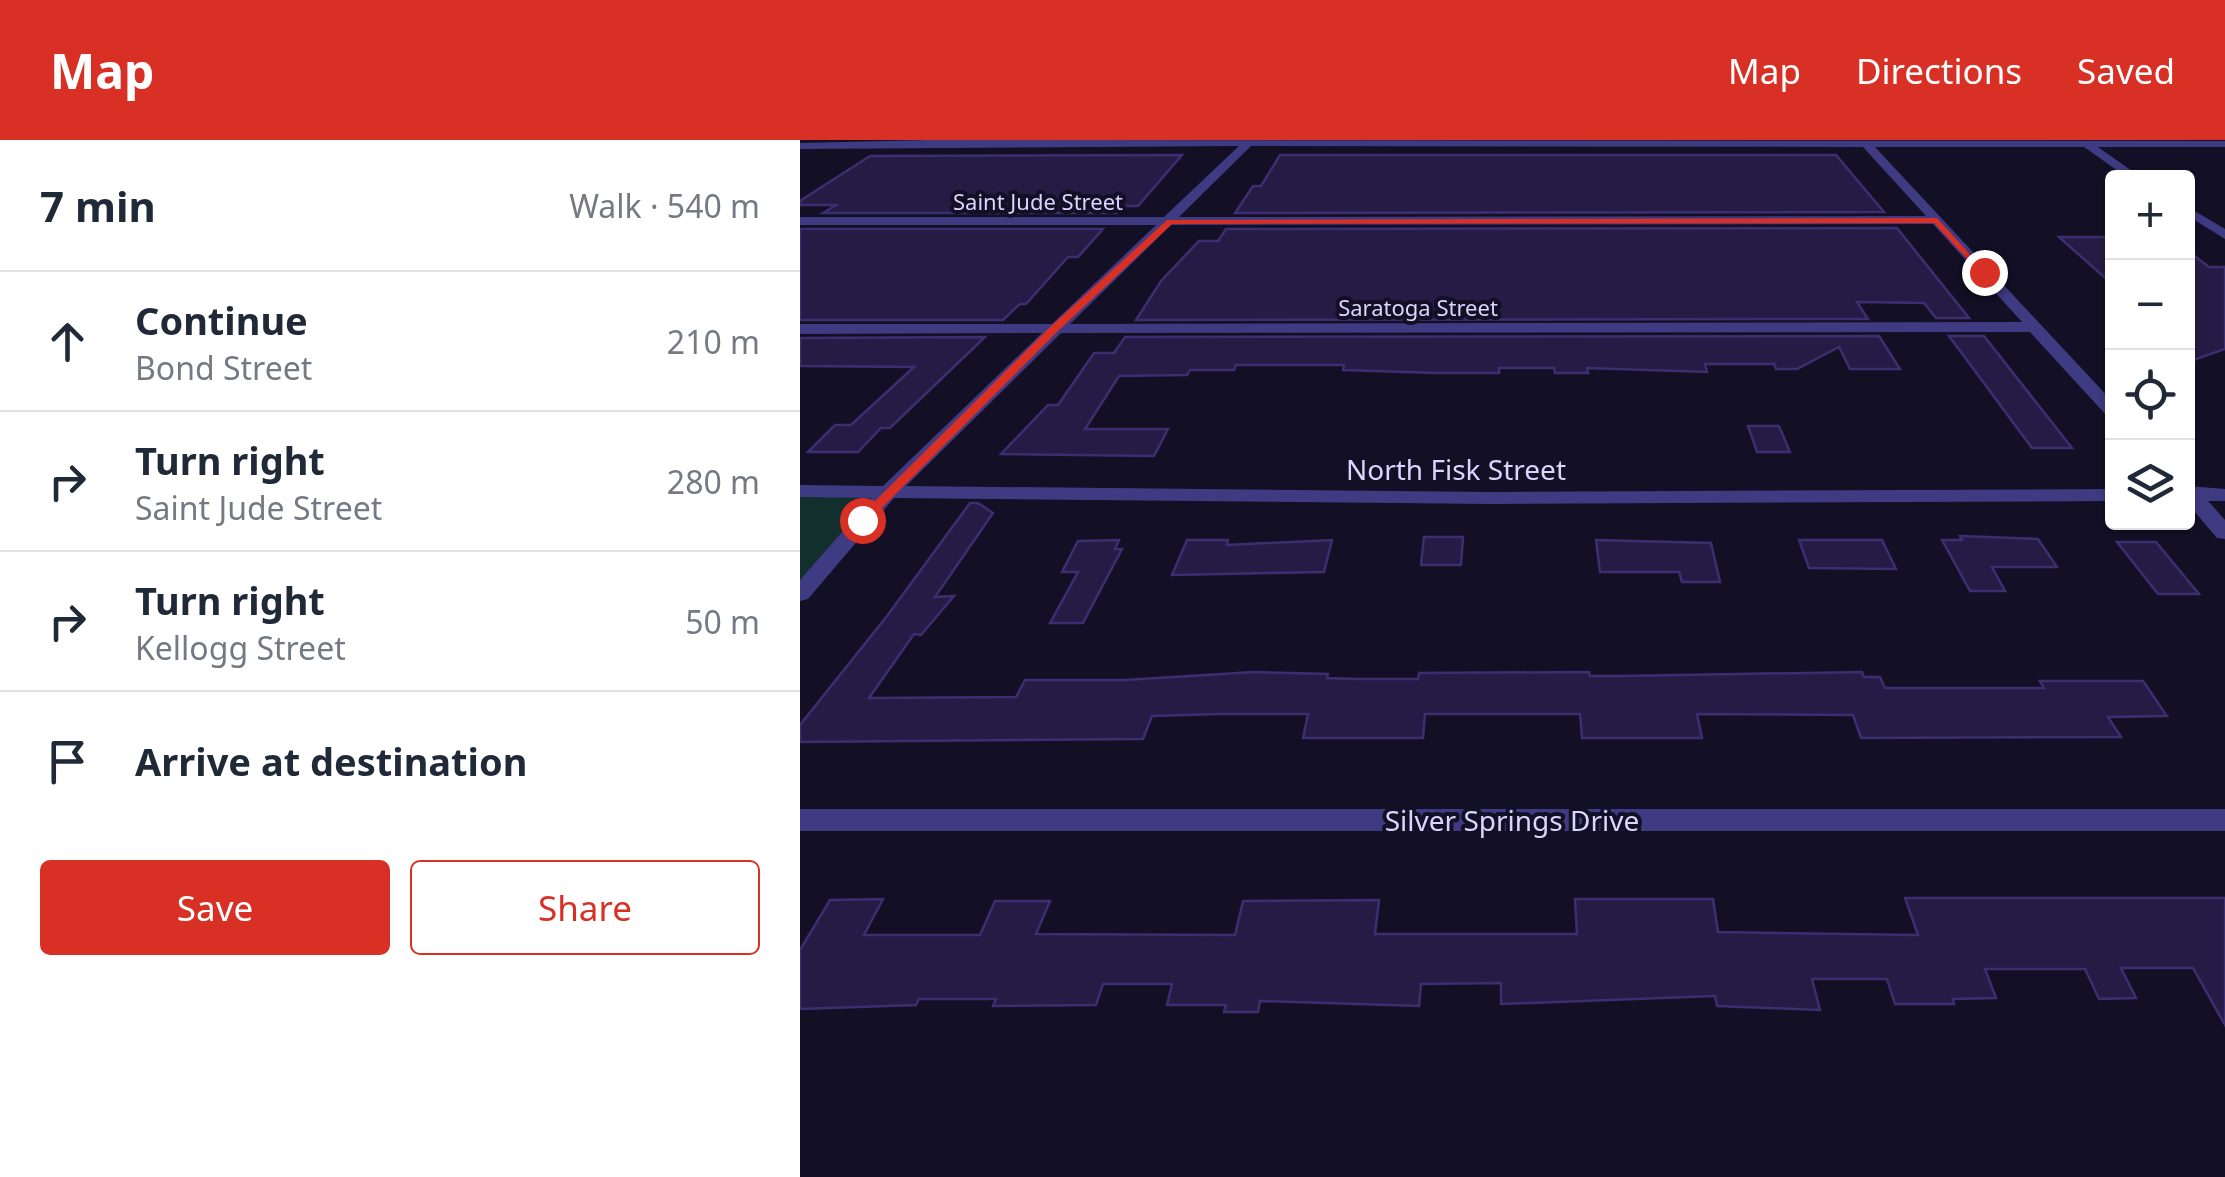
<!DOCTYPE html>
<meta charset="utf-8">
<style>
body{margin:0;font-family:"Noto Sans",sans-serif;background:#f2f2f3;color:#1f2937}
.controls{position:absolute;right:30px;top:30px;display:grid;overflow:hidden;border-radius:10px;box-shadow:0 2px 8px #0004}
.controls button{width:90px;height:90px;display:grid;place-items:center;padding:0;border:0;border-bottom:2px solid #e0e1e3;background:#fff;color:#1f2937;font:50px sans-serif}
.stop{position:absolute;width:30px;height:30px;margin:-22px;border:8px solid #d93025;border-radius:50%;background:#fff}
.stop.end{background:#d93025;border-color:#fff;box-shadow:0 2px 10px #0008}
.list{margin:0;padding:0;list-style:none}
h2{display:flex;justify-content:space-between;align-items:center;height:130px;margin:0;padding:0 40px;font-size:42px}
h2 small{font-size:32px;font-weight:400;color:#747a83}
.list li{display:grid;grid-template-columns:65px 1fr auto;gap:30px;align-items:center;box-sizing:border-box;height:140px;padding:0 40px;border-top:2px solid #e0e1e3}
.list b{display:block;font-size:38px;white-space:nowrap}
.list p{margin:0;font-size:32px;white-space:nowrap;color:#747a83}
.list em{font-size:32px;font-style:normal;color:#747a83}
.actions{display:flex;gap:20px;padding:30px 40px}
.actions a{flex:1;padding:22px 0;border:2px solid #d93025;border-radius:10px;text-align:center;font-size:35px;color:#d93025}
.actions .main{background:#d93025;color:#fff}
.icon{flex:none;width:55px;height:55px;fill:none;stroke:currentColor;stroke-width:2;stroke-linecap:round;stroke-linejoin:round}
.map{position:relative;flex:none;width:1425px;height:1037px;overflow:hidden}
header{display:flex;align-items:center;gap:60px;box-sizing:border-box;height:140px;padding:0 50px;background:#d93025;color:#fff}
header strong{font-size:48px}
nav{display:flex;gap:55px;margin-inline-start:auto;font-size:35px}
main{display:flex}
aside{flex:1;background:#fff}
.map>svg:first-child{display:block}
.green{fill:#122f2e}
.building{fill:#251c45;stroke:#3d2e71;stroke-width:2.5}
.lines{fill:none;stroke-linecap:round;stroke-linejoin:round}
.street{fill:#3f3b83;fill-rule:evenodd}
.route{fill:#d93025}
.labels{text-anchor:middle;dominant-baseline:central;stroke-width:8;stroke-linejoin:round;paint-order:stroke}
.far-street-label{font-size:22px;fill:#dad4fe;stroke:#130f25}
.street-label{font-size:28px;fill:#dad4fe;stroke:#130f25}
</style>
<header>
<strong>Map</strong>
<nav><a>Map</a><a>Directions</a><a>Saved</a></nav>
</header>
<main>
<aside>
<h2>7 min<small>Walk · 540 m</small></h2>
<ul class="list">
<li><svg class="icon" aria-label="ahead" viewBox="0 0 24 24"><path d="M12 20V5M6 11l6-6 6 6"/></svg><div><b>Continue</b><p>Bond Street</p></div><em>210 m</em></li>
<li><svg class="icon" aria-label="right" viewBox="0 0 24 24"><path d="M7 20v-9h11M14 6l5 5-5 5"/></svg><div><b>Turn right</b><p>Saint Jude Street</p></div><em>280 m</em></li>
<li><svg class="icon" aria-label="right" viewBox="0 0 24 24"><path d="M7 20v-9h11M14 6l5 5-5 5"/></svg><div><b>Turn right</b><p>Kellogg Street</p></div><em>50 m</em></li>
<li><svg class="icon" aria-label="arrive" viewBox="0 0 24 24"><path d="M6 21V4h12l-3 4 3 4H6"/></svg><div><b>Arrive at destination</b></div></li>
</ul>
<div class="actions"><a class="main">Save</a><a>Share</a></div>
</aside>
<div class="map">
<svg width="1425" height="1037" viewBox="0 0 1425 1037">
<rect width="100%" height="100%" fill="#130f25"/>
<polygon class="green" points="90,350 0,453 0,351"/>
<g class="building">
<polygon points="382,15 338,66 323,66 317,73 23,73 36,65 0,65 0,61 70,16"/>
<polygon points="480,15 1036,15 1084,72 435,73 453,46 461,46"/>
<polygon points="1097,88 1169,178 1136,178 1124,163 1057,162 1068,179 336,180 361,141 399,101 418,101 426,89"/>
<polygon points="0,89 303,89 278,117 268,117 226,164 220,164 203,180 0,180"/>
<polygon points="1259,97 1312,97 1312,144"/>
<polygon points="1388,111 1409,127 1425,127 1425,209 1388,222"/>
<polygon points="1079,196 1100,229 1050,229 1039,207 997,229 976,229 974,224 905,224 907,232 787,228 788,233 755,233 754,228 699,228 699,233 636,233 543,230 544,225 436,225 434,230 390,230 387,235 319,236 285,289 368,289 354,316 201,314 248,265 258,265 294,213 314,213 325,197"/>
<polygon points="1149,196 1184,196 1272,308 1232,308"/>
<polygon points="185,197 90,288 81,288 58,312 8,312 35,285 51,285 114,227 0,226 0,198"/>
<polygon points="948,286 979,286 990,312 957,312"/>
<polygon points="170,363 178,363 193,373 135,457 154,456 121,495 114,494 69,558 216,557 225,540 324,540 454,532 528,534 527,538 557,539 618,539 619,533 789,532 790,536 819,536 1062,532 1064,537 1080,537 1085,548 1244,548 1240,541 1343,541 1367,576 1308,577 1321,597 1061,598 1053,575 897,574 902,598 782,598 780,574 625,574 623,598 503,598 508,574 420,574 352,576 343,599 0,602 0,585 87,476"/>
<polygon points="1160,396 1238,399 1257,427 1192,427 1205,451 1170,451 1142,400 1162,400"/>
<polygon points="624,397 663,397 661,425 621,425"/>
<polygon points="319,400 315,409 322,409 283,483 250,483 278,432 262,432 278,401"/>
<polygon points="387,400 428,400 427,405 532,400 524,432 372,435"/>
<polygon points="796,400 911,403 920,442 882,442 879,432 800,432"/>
<polygon points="999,400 1082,400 1096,429 1009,428"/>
<polygon points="1317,402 1356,402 1399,454 1358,454"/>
<polygon points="1105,758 1425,758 1425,885 1393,828 1321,828 1336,858 1299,859 1285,829 1185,829 1196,858 1153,859 1154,864 1095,864 1087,839 1012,839 1020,870 917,866 915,856 701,864 701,843 621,844 619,866 460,861 458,872 424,872 426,865 367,865 372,844 303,844 296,865 193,866 196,859 119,859 116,865 0,869 0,810 30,760 83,759 64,795 180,795 195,761 250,761 236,794 435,795 443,761 579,760 575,794 777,794 775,759 913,759 918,792 1118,795"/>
</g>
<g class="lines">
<g class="street">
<path d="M128,0L1425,1V7H1298L1342,38H1328L1284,7H1075L1312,261V276L1306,275L1230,192L261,193L106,346L693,352L1312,349V361L693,364L94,358L8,459L0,461V440L72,358L0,357V345L83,346L242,193L0,194V184H252L356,85H0V77H364L439,6L0,9V3ZM451,6L1063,7L1126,76L379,77ZM1133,84L1222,182L270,184L371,85Z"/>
<polygon points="1388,67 1425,89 1425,99 1388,76"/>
<polygon points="1388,346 1425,349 1425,361 1408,361 1425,380 1425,399 1417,398 1388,364"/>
<rect x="0" y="669" width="1425" height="22"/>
</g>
</g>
<polygon class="route" points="1137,78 1188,134 1181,134 1134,83 372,84 257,192 67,383 56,380 249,188 367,80"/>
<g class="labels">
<g class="far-street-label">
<text x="238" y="61">Saint Jude Street</text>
<text x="618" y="167">Saratoga Street</text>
</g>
<g class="street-label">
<text x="656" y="329">North Fisk Street</text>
<text x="712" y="680">Silver Springs Drive</text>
</g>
</g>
</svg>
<div class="controls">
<button>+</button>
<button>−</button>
<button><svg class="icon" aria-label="locate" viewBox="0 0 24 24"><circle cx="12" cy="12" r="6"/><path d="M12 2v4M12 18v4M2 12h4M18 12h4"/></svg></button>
<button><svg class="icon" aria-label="layers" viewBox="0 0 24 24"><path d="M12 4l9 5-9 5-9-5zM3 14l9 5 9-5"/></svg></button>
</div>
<div class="stop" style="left:62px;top:380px"></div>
<div class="stop end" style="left:1184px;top:132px"></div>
</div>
</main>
